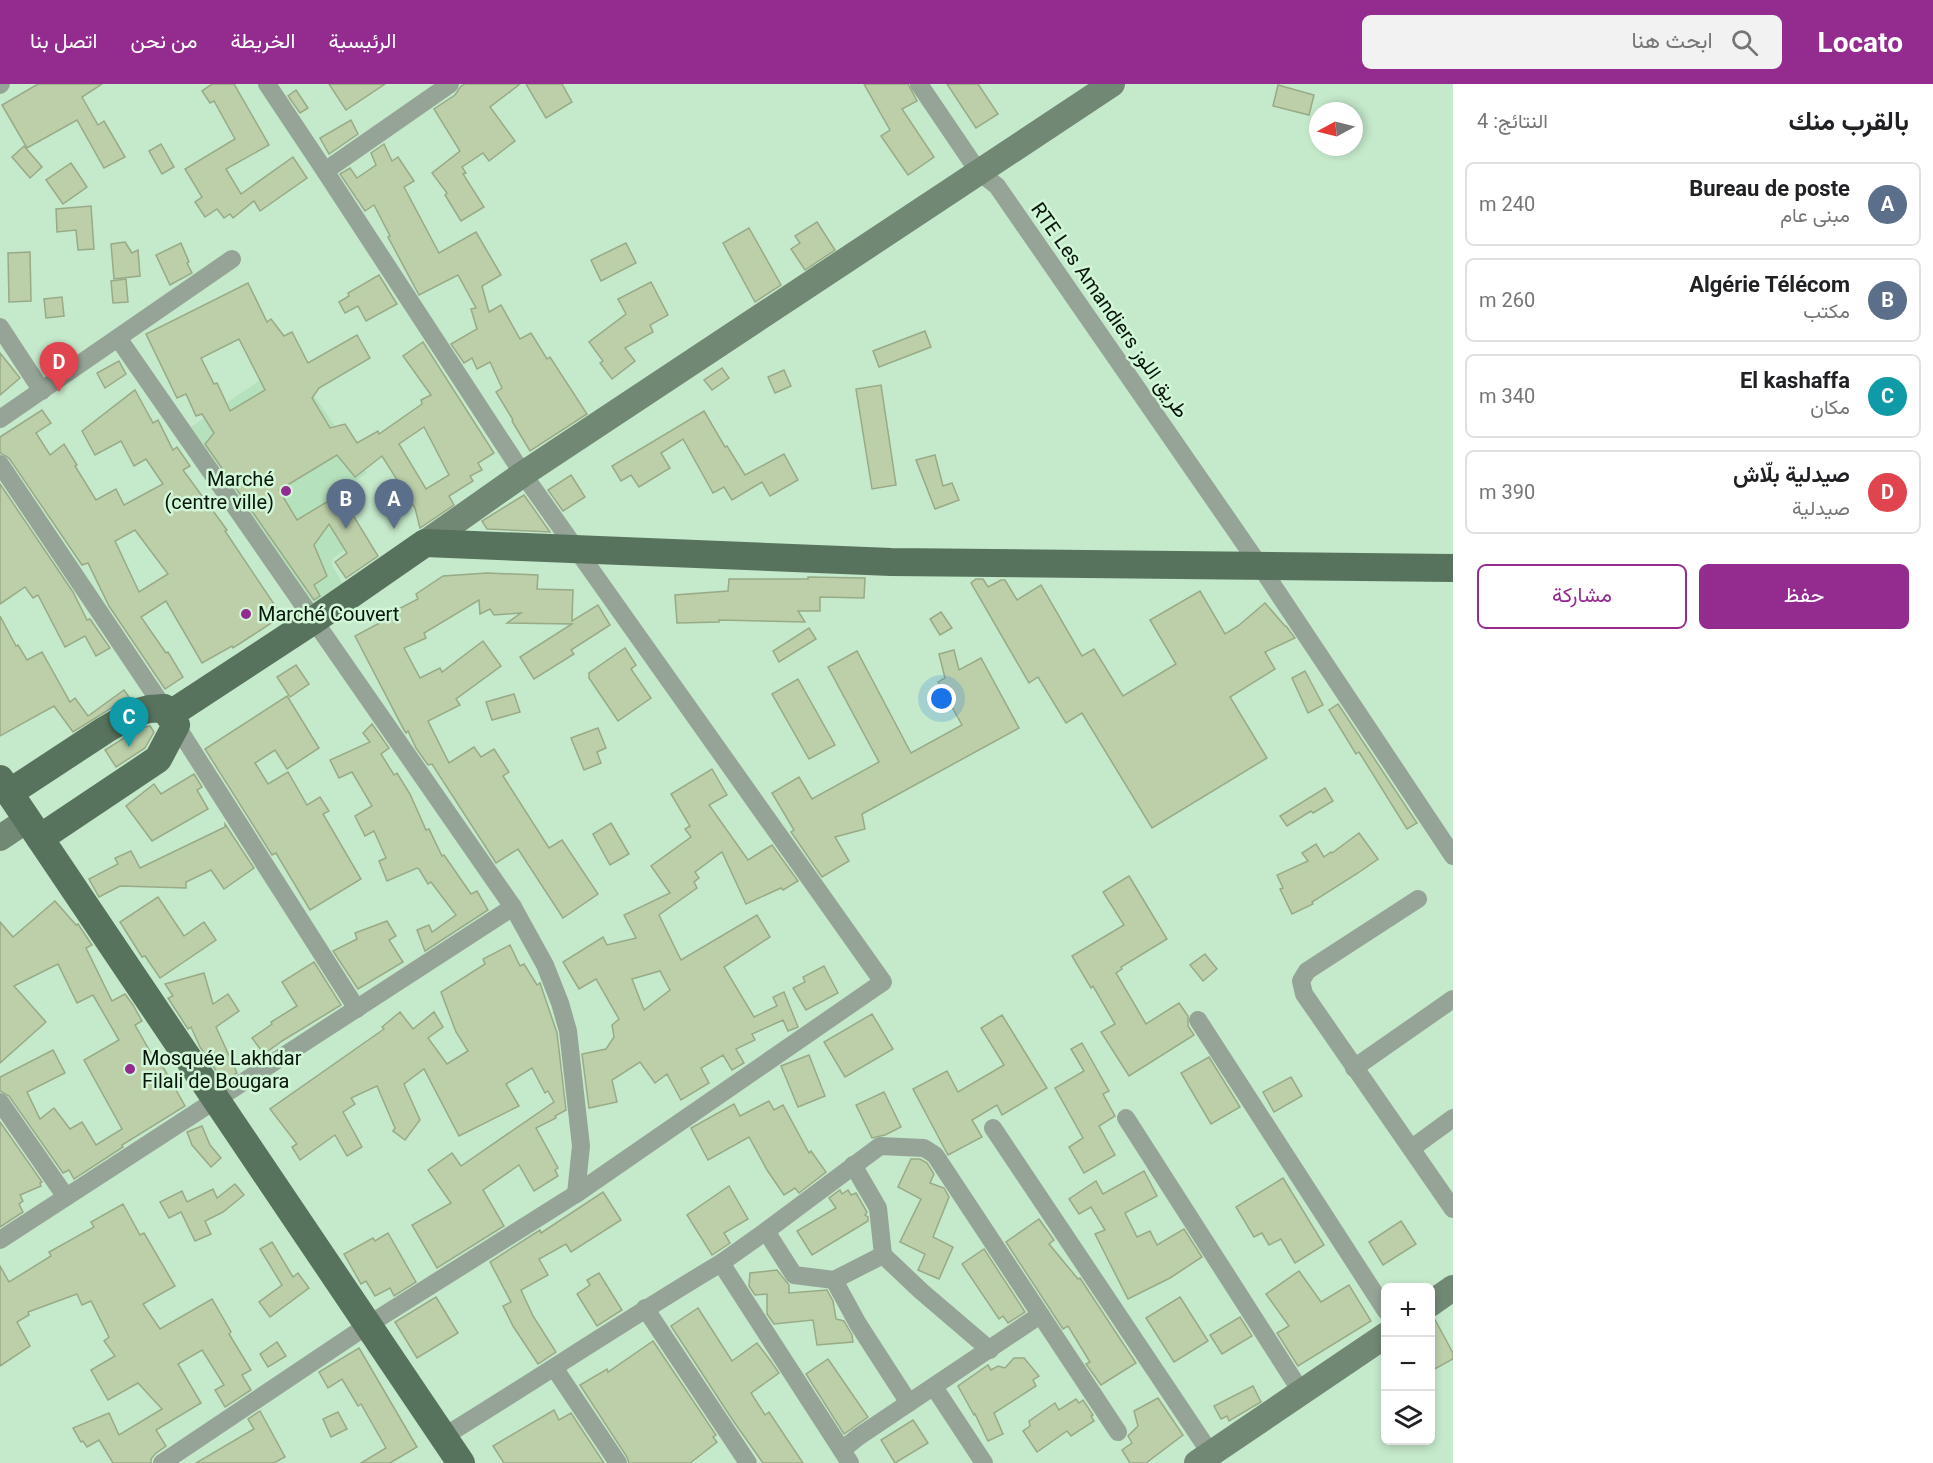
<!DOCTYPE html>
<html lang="ar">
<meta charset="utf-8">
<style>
body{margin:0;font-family:Roboto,Vazirmatn,sans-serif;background:#f2f2f2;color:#202124;direction:rtl}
.controls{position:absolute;right:18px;bottom:18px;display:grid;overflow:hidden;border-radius:9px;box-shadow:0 3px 9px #0003}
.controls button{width:54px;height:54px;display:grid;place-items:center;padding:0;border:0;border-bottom:2px solid #e0e0e0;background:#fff;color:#202124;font:30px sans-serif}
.compass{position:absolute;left:1309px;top:18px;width:54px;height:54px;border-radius:50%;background:#fff;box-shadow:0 3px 9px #0003;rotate:263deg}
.you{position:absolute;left:942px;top:615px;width:21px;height:21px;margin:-15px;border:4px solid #fff;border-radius:50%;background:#1a73e8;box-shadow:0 0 0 9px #1a73e833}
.badge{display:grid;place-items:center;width:39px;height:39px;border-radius:50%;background:#942c90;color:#fff;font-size:20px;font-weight:700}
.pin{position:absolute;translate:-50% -50px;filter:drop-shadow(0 2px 3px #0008)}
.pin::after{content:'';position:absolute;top:32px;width:21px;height:18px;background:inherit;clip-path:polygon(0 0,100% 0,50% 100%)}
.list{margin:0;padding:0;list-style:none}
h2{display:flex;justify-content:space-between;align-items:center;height:78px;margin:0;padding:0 24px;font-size:26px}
h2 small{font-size:20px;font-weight:400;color:#757577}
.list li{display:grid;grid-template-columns:39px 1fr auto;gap:18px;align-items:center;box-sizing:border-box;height:84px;margin:0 12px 12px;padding:0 12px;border:2px solid #e0e0e0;border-radius:9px}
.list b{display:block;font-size:22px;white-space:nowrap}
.list p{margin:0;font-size:20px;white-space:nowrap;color:#757577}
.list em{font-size:20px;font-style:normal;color:#757577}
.actions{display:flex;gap:12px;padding:18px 24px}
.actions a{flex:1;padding:14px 0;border:2px solid #942c90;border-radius:9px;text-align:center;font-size:21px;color:#942c90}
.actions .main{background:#942c90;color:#fff}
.icon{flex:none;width:33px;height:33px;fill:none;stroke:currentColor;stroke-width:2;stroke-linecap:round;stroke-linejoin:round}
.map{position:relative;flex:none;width:1453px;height:1379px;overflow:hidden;direction:ltr}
header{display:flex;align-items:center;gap:36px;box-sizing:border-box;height:84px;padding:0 30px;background:#942c90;color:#fff}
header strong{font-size:28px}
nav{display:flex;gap:33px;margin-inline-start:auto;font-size:21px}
.search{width:420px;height:54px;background:#f2f2f2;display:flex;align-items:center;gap:15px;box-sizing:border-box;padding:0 21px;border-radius:9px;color:#757577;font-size:22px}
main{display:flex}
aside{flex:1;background:#fff}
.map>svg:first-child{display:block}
.built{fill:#b6e1bd}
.building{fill:#bccfa9;stroke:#98aa86;stroke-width:1.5;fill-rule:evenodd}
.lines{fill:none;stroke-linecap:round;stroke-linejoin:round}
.street{stroke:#95a497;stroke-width:18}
.secondary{stroke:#718875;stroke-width:26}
.primary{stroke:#58735d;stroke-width:28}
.poi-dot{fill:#942c90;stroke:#d2f7d8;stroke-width:2}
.labels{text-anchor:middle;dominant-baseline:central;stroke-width:5;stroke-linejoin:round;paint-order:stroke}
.street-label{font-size:20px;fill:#08150a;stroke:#d2f7d8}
.poi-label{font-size:20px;fill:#08150a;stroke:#d2f7d8;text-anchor:start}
</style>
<header>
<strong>Locato</strong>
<div class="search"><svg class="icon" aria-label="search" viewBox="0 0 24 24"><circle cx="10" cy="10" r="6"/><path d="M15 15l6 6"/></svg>ابحث هنا</div>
<nav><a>الرئيسية</a><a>الخريطة</a><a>من نحن</a><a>اتصل بنا</a></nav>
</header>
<main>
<aside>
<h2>بالقرب منك<small>النتائج: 4</small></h2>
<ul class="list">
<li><span class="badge" style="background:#5c6f8a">A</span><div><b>Bureau de poste</b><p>مبنى عام</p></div><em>240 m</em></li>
<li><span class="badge" style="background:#5c6f8a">B</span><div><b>Algérie Télécom</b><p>مكتب</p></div><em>260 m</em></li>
<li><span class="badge" style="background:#0f9aa8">C</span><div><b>El kashaffa</b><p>مكان</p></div><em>340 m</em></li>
<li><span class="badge" style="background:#e0444e">D</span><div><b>صيدلية بلّاش</b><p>صيدلية</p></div><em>390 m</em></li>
</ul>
<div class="actions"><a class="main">حفظ</a><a>مشاركة</a></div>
</aside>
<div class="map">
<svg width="1453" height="1379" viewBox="0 0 1453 1379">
<rect width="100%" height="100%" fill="#c5e9cb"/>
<polygon class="built" points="290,276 367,389 318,424 345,466 333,474 332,481 344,502 311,525 188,345"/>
<g class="building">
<polygon points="38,0 102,0 82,13 98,41 104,37 125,73 104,84 77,36 27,64 2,21"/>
<polygon points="212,0 234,0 269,61 226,85 241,110 293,73 307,94 260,127 254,117 233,134 230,130 224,134 217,125 205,133 195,118 202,113 185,85 235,55 214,17 210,19 202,7"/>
<polygon points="329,0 385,0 346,26"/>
<polygon points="465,0 520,0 490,23 515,57 489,77 483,69 462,83 466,89 463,90 484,123 461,137 445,111 447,109 432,89 460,67 434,25 455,11 461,2"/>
<polygon points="526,0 562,0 572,18 546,34"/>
<polygon points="864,0 908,0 917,17 902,25 934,73 908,91 881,52 890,46"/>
<polygon points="947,0 978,0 998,30 976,44"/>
<polygon points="1278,1 1314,11 1309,31 1273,22"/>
<polygon points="296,6 308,24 300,29 288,12"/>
<polygon points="351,36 358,50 329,70 320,54"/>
<polygon points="161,60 174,83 162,90 149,67"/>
<polygon points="384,60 392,77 398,73 414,97 404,103 439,169 476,148 501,191 482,202 489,228 501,221 520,255 531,249 547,275 550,273 587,330 530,367 512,337 513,336 496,308 502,304 490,278 477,285 472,274 464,279 451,260 477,245 471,225 476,224 458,191 419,211 388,153 390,152 374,121 365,127 340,90 350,84 357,94 376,81 371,69"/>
<polygon points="24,62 42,83 30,94 12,73"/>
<polygon points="71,79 87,103 63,120 46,96"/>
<polygon points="91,122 94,165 78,166 76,146 57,148 56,125"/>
<polygon points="817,138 835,166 805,186 791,165 800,159 795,152"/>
<polygon points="749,144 781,201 755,218 723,159"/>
<polygon points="125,158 132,169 138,166 140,192 114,195 111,160"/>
<polygon points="181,159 189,178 187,179 192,189 170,201 156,171"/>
<polygon points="626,159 636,179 601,197 591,176"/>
<polygon points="30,168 31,217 9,218 8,169"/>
<polygon points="379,191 397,220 366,237 358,222 345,229 339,218 349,212 348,209"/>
<polygon points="126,195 128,218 113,219 111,197"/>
<polygon points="651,198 668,231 650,241 653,248 625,264 635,277 612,295 600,279 603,277 589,258 626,230 618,215"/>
<path d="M248,199L267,238L271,235L284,252L292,248L308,279L357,251L370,274L319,304L312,314L330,344L345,340L357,359L378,347L379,350L422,320L421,316L431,311L403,272L423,258L494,369L478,379L482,386L470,392L473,397L449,412L454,421L420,444L415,424L382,372L355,393L337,371L279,406L297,436L340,410L378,472L346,494L335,478L347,469L329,440L314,461L327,492L314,501L320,512L314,516L205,360L214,349L202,330L196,332L186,310L177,314L146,250ZM239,255L265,306L230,327L217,299L214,300L201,274ZM424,343L449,391L426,405L399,360Z"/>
<polygon points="62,213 64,232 46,234 44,215"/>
<polygon points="925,247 931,263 879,283 873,267"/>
<polygon points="0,269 20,294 0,311"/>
<polygon points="119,277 126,290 105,304 97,289"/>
<polygon points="722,284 729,294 712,306 704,296"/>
<polygon points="784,286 791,302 775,309 768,293"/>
<polygon points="881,301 896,401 872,405 856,305"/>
<path d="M135,306L153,339L158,336L173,366L177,363L190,382L183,386L227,446L225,447L282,532L233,564L232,562L202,579L166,517L141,533L166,569L168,568L183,593L165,605L109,522L88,479L82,481L9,374L0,369V353L42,326L51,339L36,349L50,371L64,360L77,381L75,382L96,416L116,405L124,421L163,400L146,375L134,382L121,357L95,371L82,347ZM135,446L168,490L139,508L115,457Z"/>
<polygon points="704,327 725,363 727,362 745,391 784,370 798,396 770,412 762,398 732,416 724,403 713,409 683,355 661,369 670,384 639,403 631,391 621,397 612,382"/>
<polygon points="935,371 943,402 952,399 959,416 935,425 916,376"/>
<polygon points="571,391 585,413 563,427 548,406"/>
<polygon points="0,400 73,508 87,536 90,535 110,564 96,572 85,552 65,563 38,511 33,514 25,503 0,520"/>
<polygon points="524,411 550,448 487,445 482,437"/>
<polygon points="487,489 538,491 537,505 573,506 572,537 598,521 610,541 571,566 574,570 534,595 520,573 572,540 507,539 521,529 494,531 490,525 480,530 479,516 424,549 426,554 404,564 420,594 440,584 442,588 483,557 501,582 456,615 460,621 428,637 449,679 474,663 481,673 494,665 509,688 503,692 549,764 562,756 598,810 563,834 518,765 496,779 432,680 428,681 416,664 408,647 406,649 404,646 355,552 389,534 387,531 418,515 416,510 443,492"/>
<polygon points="808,493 865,494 864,514 820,513 820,527 798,527 805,538 719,536 719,538 677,539 675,511 728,507 729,495 808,495"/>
<polygon points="976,495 983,495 988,503 1001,496 1005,496 1017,516 1041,501 1082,572 1094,565 1123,612 1176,580 1150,536 1200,507 1225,550 1238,542 1265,519 1285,542 1286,542 1295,554 1265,568 1275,585 1230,613 1267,674 1152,744 1082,629 1066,639 1038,593 1029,599 971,499"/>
<polygon points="941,528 952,544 940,551 930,535"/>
<polygon points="0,532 16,562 18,561 27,576 42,568 70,618 75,614 88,632 124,606 129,613 73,648 54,622 0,652"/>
<polygon points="809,544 816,555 779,578 773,567"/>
<polygon points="625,564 636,581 631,585 651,614 618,637 589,594 589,589"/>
<polygon points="954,566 959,586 981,574 1019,644 862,730 865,745 835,753 849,777 822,793 791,748 794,746 772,709 799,693 812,715 879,678 828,583 857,567 911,669 962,641 938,598 945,594 939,570"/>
<polygon points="296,581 309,600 290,613 277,593"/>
<polygon points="1305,587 1323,621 1308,629 1292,594"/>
<polygon points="798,595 835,661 809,675 772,610"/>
<polygon points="514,610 520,628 492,636 486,618"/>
<polygon points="287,612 319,664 287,685 275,666 255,679 268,700 288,688 307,721 320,713 329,727 323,730 361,795 310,826 276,769 272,771 205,665"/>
<polygon points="1338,620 1417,739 1407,745 1359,668 1356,670 1329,626"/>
<polygon points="372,640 389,664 381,670 394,691 397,689 410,710 426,746 429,745 442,772 444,771 471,810 477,807 488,826 425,867 417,846 429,841 432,848 456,831 431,798 428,800 419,785 417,784 387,797 379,777 386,774 374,747 365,752 355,732 372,722 352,688 339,694 330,676 370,658 363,649"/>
<polygon points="150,642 154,648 145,664 116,683 105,666 140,644"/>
<polygon points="598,644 606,664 597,668 601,679 584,686 571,654"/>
<path d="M712,685L727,711L709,721L748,776L772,761L798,797L783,806L781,804L746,820L722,768L695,788L699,794L694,798L697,804L659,831L681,876L757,831L770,853L724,883L754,933L777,922L773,913L784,908L798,943L788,947L783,936L752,950L755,956L736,965L744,979L732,986L723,971L701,984L709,999L681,1016L667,990L655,999L640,978L612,996L617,1018L589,1024L582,970L606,965L614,953L612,941L619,935L596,895L579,905L563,878L603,853L607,861L636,854L624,831L670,809L651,782L691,753L685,745L690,742L671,710ZM660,887L670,906L644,926L632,895Z"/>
<polygon points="194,690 202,703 197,706 208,725 152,757 126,722 154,700 161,710"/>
<polygon points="1325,704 1333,717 1313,729 1311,727 1287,742 1280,732"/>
<polygon points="611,739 629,770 610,781 593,750"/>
<polygon points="225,740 254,784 224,805 211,786 186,798 186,804 120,802 99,813 89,795 118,780 115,774 131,767 140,784 225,743"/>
<polygon points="1359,749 1378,775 1358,789 1312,818 1313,820 1292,830 1280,805 1283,804 1277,791 1308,777 1302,769 1316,760 1324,773 1331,768 1332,769"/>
<polygon points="1129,792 1167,855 1121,883 1122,885 1116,889 1146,940 1179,919 1188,932 1188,942 1194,951 1129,992 1101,948 1115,940 1093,902 1091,904 1072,872 1124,841 1103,808"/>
<polygon points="158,813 184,852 204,838 216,856 160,894 145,872 142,873 120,838"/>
<polygon points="55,817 76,841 78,840 92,861 86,864 112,917 125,910 133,921 142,937 135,941 155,976 158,974 185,1022 122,1061 123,1063 74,1095 69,1086 63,1089 9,1012 0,1007 0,993 53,966 65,989 27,1008 40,1035 54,1024 70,1045 82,1038 96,1061 122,1045 84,976 119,956 93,911 77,919 58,880 14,902 46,938 0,979 0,838 13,853"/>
<polygon points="387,837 396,852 389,856 403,878 358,905 333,867 357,855 355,849"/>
<polygon points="510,861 520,882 524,880 537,901 540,899 557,949 566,1026 555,1032 556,1034 536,1044 558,1084 555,1086 558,1092 534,1107 519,1081 483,1106 504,1142 437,1184 412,1141 451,1119 428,1086 452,1069 461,1082 554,1018 548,1007 545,1009 532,984 506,1000 519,1022 459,1052 424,985 404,1000 420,1036 405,1056 393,1047 395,1044 377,1002 351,1014 355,1020 343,1028 362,1063 347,1072 335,1051 300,1076 292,1063 297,1060 270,1025 384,945 382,943 400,928 413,945 434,928 443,943 428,954 447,980 468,967 456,948 441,908 485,880 483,875"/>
<polygon points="1205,870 1217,885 1203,897 1190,881"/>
<polygon points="314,878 341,921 282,957 264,970 252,954 272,940 271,938 297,922 282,898"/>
<polygon points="824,882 838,909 806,926 793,904 805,898 803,893"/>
<polygon points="204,889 213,920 228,910 239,927 216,943 237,989 223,997 200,963 191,943 188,945 168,914 173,912 165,900"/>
<polygon points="872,930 893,965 845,993 824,958"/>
<polygon points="1002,931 1047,1004 1002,1031 997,1021 972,1036 982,1053 948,1071 913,1005 947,987 958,1008 1004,981 981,944"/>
<polygon points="1082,959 1109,1007 1103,1010 1115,1032 1099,1042 1115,1071 1084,1089 1069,1063 1083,1054 1055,1004 1084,987 1071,965"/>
<polygon points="809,971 825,1012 798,1023 781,982"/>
<polygon points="1209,973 1240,1023 1211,1040 1181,989"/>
<polygon points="1291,993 1302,1012 1274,1028 1263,1008"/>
<polygon points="884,1008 901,1043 885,1051 872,1054 856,1021"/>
<polygon points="769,1017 774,1026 783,1021 809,1069 811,1067 826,1088 799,1109 795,1104 784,1111 767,1086 749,1053 708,1076 691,1044 734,1020 740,1032"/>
<polygon points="0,1038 42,1098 40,1099 41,1102 20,1111 23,1117 19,1120 23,1128 0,1143"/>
<polygon points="202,1042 210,1061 221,1074 211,1083 192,1061 187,1048"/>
<polygon points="911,1075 920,1075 927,1079 934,1090 930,1099 944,1104 949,1113 933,1153 953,1163 939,1195 918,1186 925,1170 900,1158 921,1115 898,1103"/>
<polygon points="1144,1087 1157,1112 1125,1129 1137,1153 1150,1147 1157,1161 1184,1145 1202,1173 1170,1194 1128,1215 1095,1150 1105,1146 1091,1123 1079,1130 1069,1115 1096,1097 1103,1110"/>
<polygon points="1283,1094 1324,1161 1295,1179 1281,1155 1269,1161 1262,1149 1254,1153 1236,1123"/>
<polygon points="235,1100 244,1111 223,1128 205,1137 211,1150 195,1157 181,1128 169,1134 160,1118 182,1107 187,1118 213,1105 217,1114"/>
<polygon points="729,1102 748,1135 724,1149 730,1159 712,1171 687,1131"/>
<polygon points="840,1106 842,1110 848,1106 851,1111 856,1109 867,1128 865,1131 868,1133 868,1137 812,1171 797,1147 836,1124 829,1114"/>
<polygon points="603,1108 621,1136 571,1168 566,1160 539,1175 548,1191 521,1206 533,1232 556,1268 538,1280 513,1242 503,1222 511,1218 490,1178 540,1146 541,1149"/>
<polygon points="123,1120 140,1151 144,1149 175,1202 143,1220 160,1245 212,1215 231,1248 229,1250 251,1286 242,1291 251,1306 225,1323 215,1306 224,1301 202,1266 178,1280 201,1319 156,1346 166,1362 155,1370 151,1375 151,1379 113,1379 99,1356 87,1363 83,1357 81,1358 73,1344 109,1329 119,1351 162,1325 138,1299 108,1316 91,1286 115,1272 104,1257 109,1253 91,1217 82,1221 77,1210 28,1228 29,1231 17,1238 30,1262 0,1282 0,1182 9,1198 51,1172 49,1168 94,1143 91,1138"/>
<polygon points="1039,1135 1054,1156 1049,1160 1078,1195 1080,1194 1136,1279 1101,1301 1086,1280 1090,1278 1068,1242 1063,1245 1006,1158"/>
<polygon points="1401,1137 1416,1160 1383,1181 1369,1158"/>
<polygon points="388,1149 416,1198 394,1212 390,1204 375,1212 366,1197 361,1200 344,1170 373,1154 375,1157"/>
<polygon points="272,1158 293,1193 298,1189 309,1204 270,1233 259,1218 282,1201 260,1165"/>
<polygon points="984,1165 1025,1228 1008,1239 1003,1232 999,1235 962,1180"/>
<polygon points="777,1186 789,1201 789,1209 827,1206 833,1217 836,1235 844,1237 852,1251 853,1258 817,1261 813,1236 774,1240 767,1230 767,1210 755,1211 749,1202 750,1189"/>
<polygon points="1299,1187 1321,1218 1349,1201 1371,1237 1298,1282 1277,1249 1289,1242 1266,1210"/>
<polygon points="599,1189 622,1226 597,1242 577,1210 590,1201 587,1196"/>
<polygon points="436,1213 458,1249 417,1274 395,1238"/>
<polygon points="1180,1213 1208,1257 1174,1278 1146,1234"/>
<polygon points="698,1224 732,1277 757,1259 770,1276 779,1289 751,1309 765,1331 769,1328 803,1379 763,1379 734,1338 671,1242"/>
<polygon points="1240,1233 1252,1252 1222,1270 1210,1251"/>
<polygon points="1434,1234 1453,1269 1453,1275 1431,1287 1431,1235"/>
<polygon points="653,1257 716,1351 713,1353 717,1358 690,1379 629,1379 627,1373 580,1301 607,1285 608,1288"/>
<polygon points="277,1258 286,1272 268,1283 260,1270"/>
<polygon points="359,1264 417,1363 390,1379 361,1379 386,1364 361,1320 358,1322 342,1295 328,1304 319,1288"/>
<polygon points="1014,1274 1024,1274 1039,1292 1033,1296 1036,1302 994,1329 1003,1350 988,1357 975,1330 974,1331 958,1302 988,1281 991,1286 998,1282 1005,1284"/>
<polygon points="828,1275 868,1333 844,1350 806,1290"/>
<polygon points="1253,1302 1261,1318 1229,1337 1227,1332 1221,1335 1214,1322"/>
<polygon points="1158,1314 1183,1351 1146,1379 1130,1379 1122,1366 1132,1359 1128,1352 1138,1342 1134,1327"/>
<polygon points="1076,1315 1079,1319 1083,1316 1093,1331 1091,1332 1094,1337 1071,1352 1067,1347 1037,1368 1023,1347 1030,1342 1029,1337 1055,1319 1059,1326"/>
<polygon points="554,1326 559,1336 571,1329 604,1379 504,1379 493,1362"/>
<polygon points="260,1327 285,1373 274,1379 196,1379 254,1345 248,1335"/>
<polygon points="338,1328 347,1345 331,1353 323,1335"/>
<polygon points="913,1336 928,1359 895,1379 881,1356"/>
</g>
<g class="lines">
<g class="street">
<polyline points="267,0 325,87 450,0"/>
<polyline points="919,0 978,87 997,102 1260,482 1453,772"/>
<polyline points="0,1 1,0"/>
<polyline points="0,243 42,307"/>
<polyline points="118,254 513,823 545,881 560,919 568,947 581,1062 576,1110"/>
<polyline points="0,335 232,175"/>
<polyline points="0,380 164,624"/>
<polyline points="176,641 357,925"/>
<polyline points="1418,815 1307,887 1301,897 1304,910 1453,1125"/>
<polyline points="1198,936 1386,1227"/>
<polyline points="1354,984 1453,915"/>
<polyline points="0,1018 66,1113"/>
<polyline points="1126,1034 1302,1309"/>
<polyline points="993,1044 1211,1370"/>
<polyline points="1412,1064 1453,1034"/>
<polyline points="853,1081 878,1124 883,1171 834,1196 858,1240 909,1319"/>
<polyline points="766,1147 794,1191 834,1196"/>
<polyline points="0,1156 513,823"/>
<polyline points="883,1171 921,1207 990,1266"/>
<polyline points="721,1179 766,1147 880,1062 924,1064 935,1071 1118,1348"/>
<polyline points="645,1224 748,1379"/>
<polyline points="555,1285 618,1379"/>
<polyline points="934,1303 984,1379"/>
<path d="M443,1353C536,1296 627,1235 721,1179L850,1379"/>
<polyline points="842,1366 858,1353 1040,1231"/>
<polyline points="162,1379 368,1241 576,1110 883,898 523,390 325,87"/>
</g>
<g class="secondary">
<polyline points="425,459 523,390 1112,0"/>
<polyline points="0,754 27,736"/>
<polyline points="1430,1220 1453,1204"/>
<polyline points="1197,1379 1386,1251"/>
</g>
<g class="primary">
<polyline points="169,631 314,536 425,459 891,478 1453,484"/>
<polyline points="0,695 461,1379"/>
<polyline points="9,709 105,646 134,629 149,625 164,624 176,641 158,675 40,754"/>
</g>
</g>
<g class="poi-dot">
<circle cx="286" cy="407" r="6"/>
<circle cx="246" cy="530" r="6"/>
<circle cx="130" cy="985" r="6"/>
</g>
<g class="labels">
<g class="street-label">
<text transform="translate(1110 226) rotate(55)">RTE Les Amandiers طريق اللوز</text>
</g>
<g class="poi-label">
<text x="274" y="395" text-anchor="end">Marché<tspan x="274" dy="23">(centre ville)</tspan></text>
<text x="258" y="530">Marché Couvert</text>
<text x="142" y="974">Mosquée Lakhdar<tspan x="142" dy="23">Filali de Bougara</tspan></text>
</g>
</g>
</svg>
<div class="controls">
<button>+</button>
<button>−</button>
<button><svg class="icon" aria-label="layers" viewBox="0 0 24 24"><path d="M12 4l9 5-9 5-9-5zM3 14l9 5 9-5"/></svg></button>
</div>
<svg class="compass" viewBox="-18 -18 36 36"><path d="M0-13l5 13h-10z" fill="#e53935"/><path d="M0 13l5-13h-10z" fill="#757577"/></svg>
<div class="you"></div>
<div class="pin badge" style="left:394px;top:445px;background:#5c6f8a">A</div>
<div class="pin badge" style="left:346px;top:445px;background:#5c6f8a">B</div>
<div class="pin badge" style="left:129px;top:663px;background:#0f9aa8">C</div>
<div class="pin badge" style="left:59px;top:308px;background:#e0444e">D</div>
</div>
</main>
